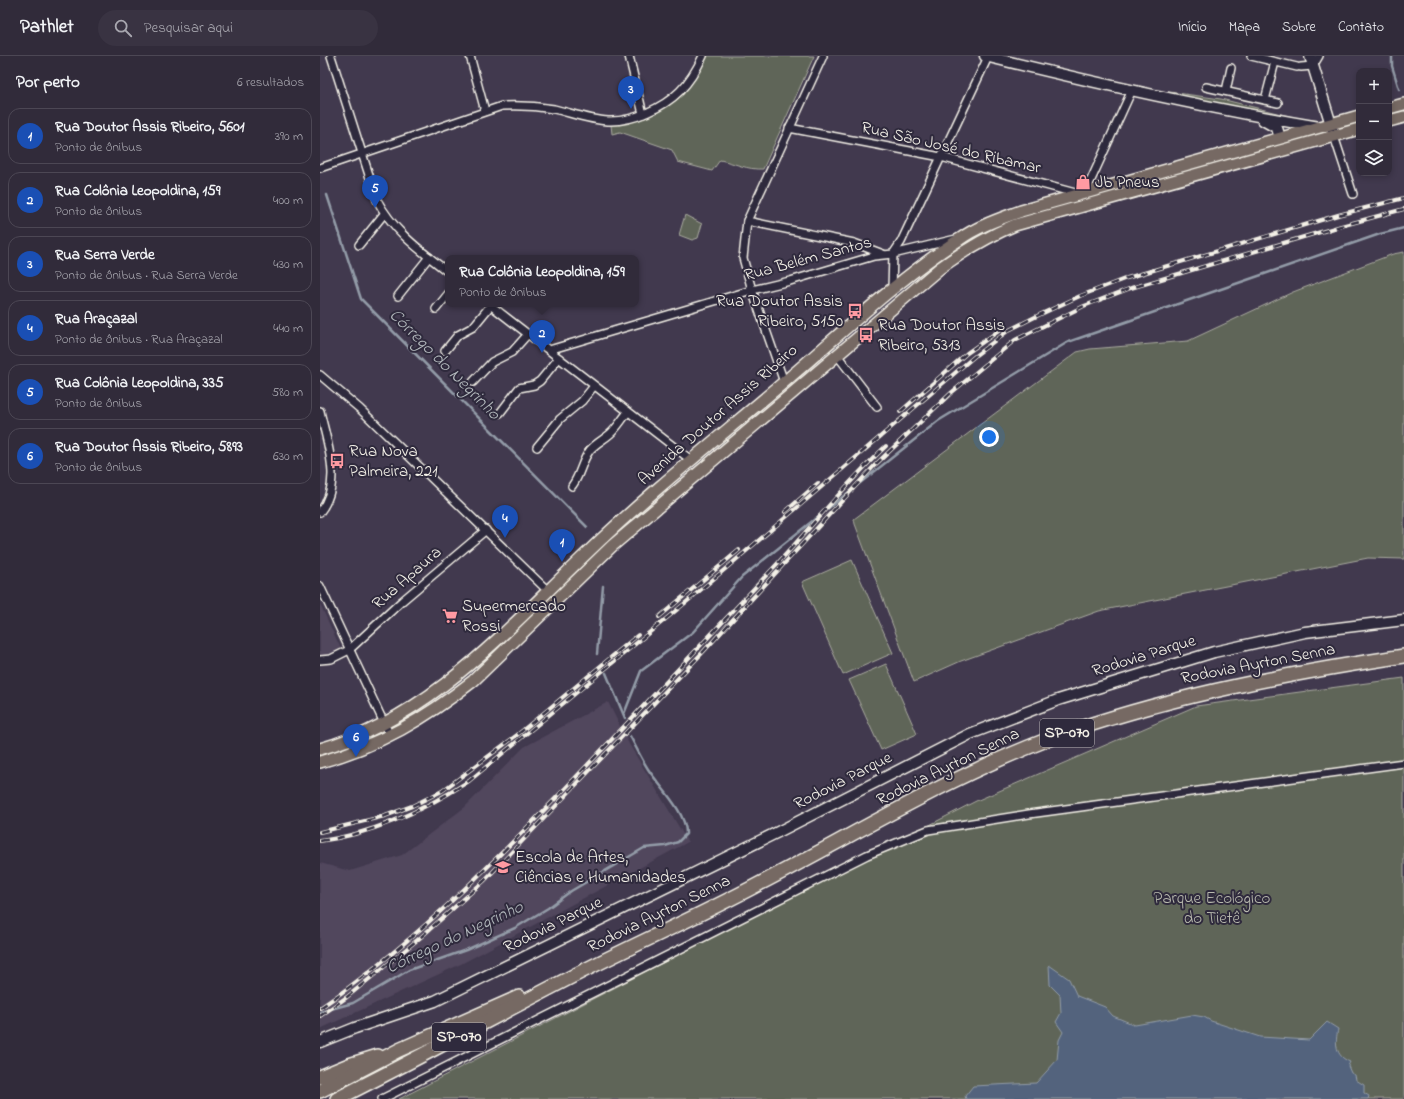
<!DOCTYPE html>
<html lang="pt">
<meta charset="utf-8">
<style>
body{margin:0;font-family:"Indie Flower",sans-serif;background:#393342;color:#f1f3f6}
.controls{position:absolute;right:12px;top:12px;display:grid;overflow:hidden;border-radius:8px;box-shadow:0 2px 6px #0003}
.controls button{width:36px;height:36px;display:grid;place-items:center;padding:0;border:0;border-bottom:1px solid #4c4754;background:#312b3a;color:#f1f3f6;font:20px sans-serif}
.you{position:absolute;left:669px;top:381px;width:14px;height:14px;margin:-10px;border:3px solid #fff;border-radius:50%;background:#1a73e8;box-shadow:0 0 0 6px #1a73e833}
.badge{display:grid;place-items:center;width:26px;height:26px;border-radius:50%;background:#95b2f1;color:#fff;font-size:13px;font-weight:700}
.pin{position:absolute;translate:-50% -33px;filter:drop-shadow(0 1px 2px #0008)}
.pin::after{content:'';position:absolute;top:21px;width:14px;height:12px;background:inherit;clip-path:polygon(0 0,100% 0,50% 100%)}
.popup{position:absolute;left:125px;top:199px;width:194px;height:52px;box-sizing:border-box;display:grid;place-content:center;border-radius:8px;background:#312b3a;filter:drop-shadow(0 1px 3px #0005);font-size:13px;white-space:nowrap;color:#a8a7af}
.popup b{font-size:15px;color:#f1f3f6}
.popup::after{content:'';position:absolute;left:50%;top:100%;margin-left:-8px;border:8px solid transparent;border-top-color:#312b3a}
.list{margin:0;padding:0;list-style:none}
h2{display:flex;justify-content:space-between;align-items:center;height:52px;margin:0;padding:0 16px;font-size:17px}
h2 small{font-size:13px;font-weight:400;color:#a8a7af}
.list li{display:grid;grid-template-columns:26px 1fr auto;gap:12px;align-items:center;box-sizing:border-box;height:56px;margin:0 8px 8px;padding:0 8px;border:1px solid #4c4754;border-radius:12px}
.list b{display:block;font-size:15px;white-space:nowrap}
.list p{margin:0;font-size:13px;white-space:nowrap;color:#a8a7af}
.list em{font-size:13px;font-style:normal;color:#a8a7af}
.icon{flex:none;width:22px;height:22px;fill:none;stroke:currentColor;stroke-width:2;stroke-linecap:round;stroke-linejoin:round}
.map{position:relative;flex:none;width:1084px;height:1043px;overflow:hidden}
header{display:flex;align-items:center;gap:24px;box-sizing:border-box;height:56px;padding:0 20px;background:#312b3a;border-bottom:1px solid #4c4754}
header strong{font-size:19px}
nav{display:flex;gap:22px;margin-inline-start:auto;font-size:14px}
.search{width:280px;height:36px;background:#393342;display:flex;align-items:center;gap:10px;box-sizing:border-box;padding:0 14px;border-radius:22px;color:#a8a7af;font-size:15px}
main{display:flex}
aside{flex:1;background:#312b3a}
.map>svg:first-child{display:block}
.built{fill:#51465d}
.green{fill:#5f6558;stroke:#aaaba0}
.water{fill:#52647d;stroke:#939ca8}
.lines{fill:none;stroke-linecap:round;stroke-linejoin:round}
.stream{stroke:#939ca8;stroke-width:2.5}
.street-casing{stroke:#f4f1e8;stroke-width:10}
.secondary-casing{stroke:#f4f1e8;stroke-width:13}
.primary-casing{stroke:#f4f1e8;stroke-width:14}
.highway-casing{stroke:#f4f1e8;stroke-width:16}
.street{stroke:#2f2a3d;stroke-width:7}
.secondary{stroke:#2f2a3d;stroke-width:10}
.primary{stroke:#766964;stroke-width:11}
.highway{stroke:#766964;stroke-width:13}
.rail-casing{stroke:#f4f1e8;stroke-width:4}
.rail{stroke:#2f2a3d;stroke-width:2.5;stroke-dasharray:8;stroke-linecap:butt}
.labels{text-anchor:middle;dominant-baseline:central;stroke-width:4;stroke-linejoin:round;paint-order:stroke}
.shield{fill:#2f2a3d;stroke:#b9b5b5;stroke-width:1}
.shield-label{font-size:16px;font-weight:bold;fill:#f4f1e8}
.street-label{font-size:17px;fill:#f4f1e8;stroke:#2f2a3d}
.poi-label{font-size:17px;fill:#f4f1e8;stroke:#2f2a3d;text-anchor:start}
.park-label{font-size:17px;fill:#b8b9ae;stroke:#2f2a3d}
.water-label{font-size:18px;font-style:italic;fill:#b3b9bd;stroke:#2f2a3d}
</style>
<header>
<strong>Pathlet</strong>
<div class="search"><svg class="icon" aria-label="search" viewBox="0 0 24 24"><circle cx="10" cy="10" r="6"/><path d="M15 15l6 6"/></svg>Pesquisar aqui</div>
<nav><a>Início</a><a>Mapa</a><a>Sobre</a><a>Contato</a></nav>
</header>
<main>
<aside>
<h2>Por perto<small>6 resultados</small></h2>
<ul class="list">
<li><span class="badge" style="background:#1a4fb4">1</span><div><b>Rua Doutor Assis Ribeiro, 5601</b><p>Ponto de ônibus</p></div><em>390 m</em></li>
<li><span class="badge" style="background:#1a4fb4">2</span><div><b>Rua Colônia Leopoldina, 159</b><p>Ponto de ônibus</p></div><em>400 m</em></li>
<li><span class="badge" style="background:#1a4fb4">3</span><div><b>Rua Serra Verde</b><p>Ponto de ônibus · Rua Serra Verde</p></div><em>430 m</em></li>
<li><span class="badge" style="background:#1a4fb4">4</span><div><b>Rua Araçazal</b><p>Ponto de ônibus · Rua Araçazal</p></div><em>440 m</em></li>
<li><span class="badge" style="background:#1a4fb4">5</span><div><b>Rua Colônia Leopoldina, 335</b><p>Ponto de ônibus</p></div><em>580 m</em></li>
<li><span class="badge" style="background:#1a4fb4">6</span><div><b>Rua Doutor Assis Ribeiro, 5893</b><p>Ponto de ônibus</p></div><em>630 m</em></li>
</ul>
</aside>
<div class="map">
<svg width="1084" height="1043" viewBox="0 0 1084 1043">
<rect width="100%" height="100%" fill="#41394e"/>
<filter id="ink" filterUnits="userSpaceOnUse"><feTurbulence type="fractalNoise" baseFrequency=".025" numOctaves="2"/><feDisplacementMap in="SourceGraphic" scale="8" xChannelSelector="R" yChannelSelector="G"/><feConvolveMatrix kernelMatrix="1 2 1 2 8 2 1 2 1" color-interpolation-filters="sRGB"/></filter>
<g filter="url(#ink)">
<g class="built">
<polygon points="0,548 20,591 19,596 0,601"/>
<polygon points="288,646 309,688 368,786 141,908 0,973 0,807 30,815 82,799 145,751 204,691"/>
</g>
<g class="green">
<path d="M386,0H494L443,113C427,114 415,107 400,104L392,115L358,106L352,94L300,76L292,78L291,69L338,56L364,37Z"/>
<polygon points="820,32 901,43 981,63 1006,65 984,71"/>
<polygon points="365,159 382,168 378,182 372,184 359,179"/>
<polygon points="1084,196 1084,503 1048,502 779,555 641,605 594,626 535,468 534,463 757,296 770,293 868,285 973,236 1073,198"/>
<polygon points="532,504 573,597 523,619 482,526"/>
<polygon points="566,608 597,678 561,694 529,624"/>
<polygon points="1084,622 1084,1043 79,1043 656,745 876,650"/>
</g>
<path class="water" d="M729,909L749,923L757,940L785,951L793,960L815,969L872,959L884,961L891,965L940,981L989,984L1007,966L1018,973C1015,987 1015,1000 1030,1006L1028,1010L1031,1017L1035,1019L1036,1024L1044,1029V1037L1049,1040L1048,1043H646L645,1040L653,1030L716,1027L737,1004L739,984L743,976L736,966L741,957L740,939L730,929Z"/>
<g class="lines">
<g class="stream">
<polyline points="1072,0 1072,10 1079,33"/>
<polyline points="7,139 41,243 267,471"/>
<polyline points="277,598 283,530"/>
<polyline points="286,617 305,662"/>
<polyline points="304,658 321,615 373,576 422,521 618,365 748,286 1060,178 1084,172"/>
<path d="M0,956L33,947L89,914L146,894L195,872L228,852L251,835L324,792L345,790L358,786L366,778C367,757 339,730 328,713C321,702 316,691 310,680"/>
</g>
<defs>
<g id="street">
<path d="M11,0L57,144C74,176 100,194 128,216"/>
<polyline points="150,0 165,55"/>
<polyline points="309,0 323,58"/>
<polyline points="931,0 977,11"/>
<polyline points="981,11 993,10 999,0"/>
<polyline points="886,31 958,47"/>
<polyline points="906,35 911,12"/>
<polyline points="945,44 955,6"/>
<polyline points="469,72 621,101 759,138"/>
<polyline points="1014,80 1033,138"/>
<path d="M0,112L182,50C200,49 216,50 234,53C251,57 270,64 288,65C312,66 343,52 360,35C370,25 377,13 383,0"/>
<polyline points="765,137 812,34"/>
<polyline points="427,165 534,187 563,198"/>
<polyline points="39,189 64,158"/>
<polyline points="573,198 581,186 668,1"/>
<polyline points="572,233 573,198"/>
<polyline points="78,240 109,201"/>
<polyline points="169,248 371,404"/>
<polyline points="116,253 128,238"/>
<polyline points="229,294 432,234 470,225 554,200 573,198 636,183"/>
<polyline points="125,295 138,279 153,271 171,249"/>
<polyline points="517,299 557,351"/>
<polyline points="0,319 40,353 227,534"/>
<polyline points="153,326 172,306 192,296 208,278"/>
<polyline points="464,326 432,234 423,202 427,165 503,0"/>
<path d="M0,355C7,388 23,427 0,456"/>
<polyline points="180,357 199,332 214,329 220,325 239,302"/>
<polyline points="217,391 240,363 262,345 274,330"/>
<path d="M252,430C261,418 261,406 270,394C276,387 283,384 290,378C297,372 302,363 308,356"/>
<polyline points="0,530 70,680"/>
<polyline points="0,604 11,603 29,594 82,545 166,474"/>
<polyline points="62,1043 547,799 608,774 709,758 1084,707"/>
</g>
<g id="secondary">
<path d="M665,0C775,27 887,52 999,71"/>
<polyline points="990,0 1013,75"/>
<polyline points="943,64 957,72 960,82"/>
<polyline points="0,986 35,972 115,945 458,776 650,678 738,644 894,596 985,576 1084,564"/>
</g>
<g id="primary">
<polyline points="1069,52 1084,48"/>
<polyline points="1069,65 1084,61"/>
<path d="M0,693C110,663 187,573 267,497C329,437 397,383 463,327C521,278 576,224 640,183C658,170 680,163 701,155L1039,60"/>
<path d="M0,706C59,690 106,662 153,625L292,490L620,212C645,194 666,181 695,169L1039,73"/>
</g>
<g id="highway">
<polyline points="0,1021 29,1009 58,1000"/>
<polyline points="0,1035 79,994 199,941"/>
<path d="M17,1043C99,1002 179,958 261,916C320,886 381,859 439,828C543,774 643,712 754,674C861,638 972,617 1084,600"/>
</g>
</defs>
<use href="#street" class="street-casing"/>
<use href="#secondary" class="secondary-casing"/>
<use href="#primary" class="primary-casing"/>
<use href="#highway" class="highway-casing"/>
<use href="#street" class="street"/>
<use href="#secondary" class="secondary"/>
<use href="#primary" class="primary"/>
<use href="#highway" class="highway"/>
<defs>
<g id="rail">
<polyline points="580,356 647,297 680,274"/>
<polyline points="465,456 498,427"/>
<polyline points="339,561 419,494"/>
<polyline points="0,776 65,760 92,750 122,735 197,679 318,579"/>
<path d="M0,785C54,778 104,754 149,725L370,543L656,299L689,274L719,259L760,240L807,222L1018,159L1084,142"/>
<path d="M0,952C86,893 161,819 234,744C309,666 383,587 457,508C493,469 527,426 566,390"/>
<polyline points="0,960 27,941 101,881 164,825 383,596 555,409 631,337 695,284 764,250 811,232 1021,170 1084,153"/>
</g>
</defs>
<use href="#rail" class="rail-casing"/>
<use href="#rail" class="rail"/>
</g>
</g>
<defs>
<symbol id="shop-bare" viewBox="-9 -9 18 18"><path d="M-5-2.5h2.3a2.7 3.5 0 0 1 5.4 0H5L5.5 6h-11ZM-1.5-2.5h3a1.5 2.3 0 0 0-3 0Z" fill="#ff9aa2" stroke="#2f2a3d" stroke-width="2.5" paint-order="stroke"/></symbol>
<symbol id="bus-bare" viewBox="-9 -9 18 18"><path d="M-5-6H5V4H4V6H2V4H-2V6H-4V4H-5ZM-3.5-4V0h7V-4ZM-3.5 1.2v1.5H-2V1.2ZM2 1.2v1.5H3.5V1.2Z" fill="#ff9aa2" stroke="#2f2a3d" stroke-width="2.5" paint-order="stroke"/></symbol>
<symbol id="supermarket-bare" viewBox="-9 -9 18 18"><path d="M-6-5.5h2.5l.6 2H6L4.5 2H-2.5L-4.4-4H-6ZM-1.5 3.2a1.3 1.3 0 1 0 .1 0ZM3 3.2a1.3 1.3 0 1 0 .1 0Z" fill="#ff9aa2" stroke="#2f2a3d" stroke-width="2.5" paint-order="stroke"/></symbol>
<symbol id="university-bare" viewBox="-9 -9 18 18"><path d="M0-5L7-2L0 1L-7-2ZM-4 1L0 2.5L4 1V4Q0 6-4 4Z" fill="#ff9aa2" stroke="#2f2a3d" stroke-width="2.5" paint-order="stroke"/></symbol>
</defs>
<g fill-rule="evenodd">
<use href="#shop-bare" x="752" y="115" width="22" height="22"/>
<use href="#bus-bare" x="524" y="244" width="22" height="22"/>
<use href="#bus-bare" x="535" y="268" width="22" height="22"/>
<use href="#bus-bare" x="6" y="394" width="22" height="22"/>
<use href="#supermarket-bare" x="119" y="549" width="22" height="22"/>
<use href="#university-bare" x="172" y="800" width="22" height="22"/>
</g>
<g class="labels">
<g class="shield">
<rect x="720" y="663" width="54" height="28" rx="3"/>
<rect x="112" y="967" width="54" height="28" rx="3"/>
</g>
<g class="shield-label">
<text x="747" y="677">SP-070</text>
<text x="139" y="981">SP-070</text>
</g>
<g class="street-label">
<text transform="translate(631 92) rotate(13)">Rua São José do Ribamar</text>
<text transform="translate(488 203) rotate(-15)">Rua Belém Santos</text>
<text transform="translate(398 359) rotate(-41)">Avenida Doutor Assis Ribeiro</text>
<text transform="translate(87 522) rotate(-41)">Rua Apaura</text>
<text transform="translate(824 600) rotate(-17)">Rodovia Parque</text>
<text transform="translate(938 608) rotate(-11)">Rodovia Ayrton Senna</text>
<text transform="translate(628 711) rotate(-26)">Rodovia Ayrton Senna</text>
<text transform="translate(523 725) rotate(-27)">Rodovia Parque</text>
<text transform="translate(339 858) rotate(-26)">Rodovia Ayrton Senna</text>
<text transform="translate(233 869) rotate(-26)">Rodovia Parque</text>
</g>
<g class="poi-label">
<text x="775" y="126">Jb Pneus</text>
<text x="523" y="245" text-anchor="end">Rua Doutor Assis<tspan x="523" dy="20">Ribeiro, 5150</tspan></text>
<text x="558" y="269">Rua Doutor Assis<tspan x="558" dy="20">Ribeiro, 5313</tspan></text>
<text x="29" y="395">Rua Nova<tspan x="29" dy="20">Palmeira, 221</tspan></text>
<text x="142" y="550">Supermercado<tspan x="142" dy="20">Rossi</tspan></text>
<text x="195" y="801">Escola de Artes,<tspan x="195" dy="20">Ciências e Humanidades</tspan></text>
</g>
<g class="park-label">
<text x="892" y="842">Parque Ecológico<tspan x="892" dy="20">do Tietê</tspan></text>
</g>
<g class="water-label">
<text transform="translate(124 309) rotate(45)">Córrego do Negrinho</text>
<text transform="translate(135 882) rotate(-25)">Córrego do Negrinho</text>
</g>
</g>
</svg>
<div class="controls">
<button>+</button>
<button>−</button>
<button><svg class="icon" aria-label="layers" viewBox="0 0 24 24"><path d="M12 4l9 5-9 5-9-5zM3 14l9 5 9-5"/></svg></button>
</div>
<div class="you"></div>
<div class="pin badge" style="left:242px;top:506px;background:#1a4fb4">1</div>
<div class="pin badge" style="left:222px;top:297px;background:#1a4fb4">2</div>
<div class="popup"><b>Rua Colônia Leopoldina, 159</b>Ponto de ônibus</div>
<div class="pin badge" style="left:311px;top:53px;background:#1a4fb4">3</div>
<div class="pin badge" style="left:185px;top:482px;background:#1a4fb4">4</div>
<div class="pin badge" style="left:55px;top:152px;background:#1a4fb4">5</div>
<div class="pin badge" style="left:36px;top:701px;background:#1a4fb4">6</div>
</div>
</main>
